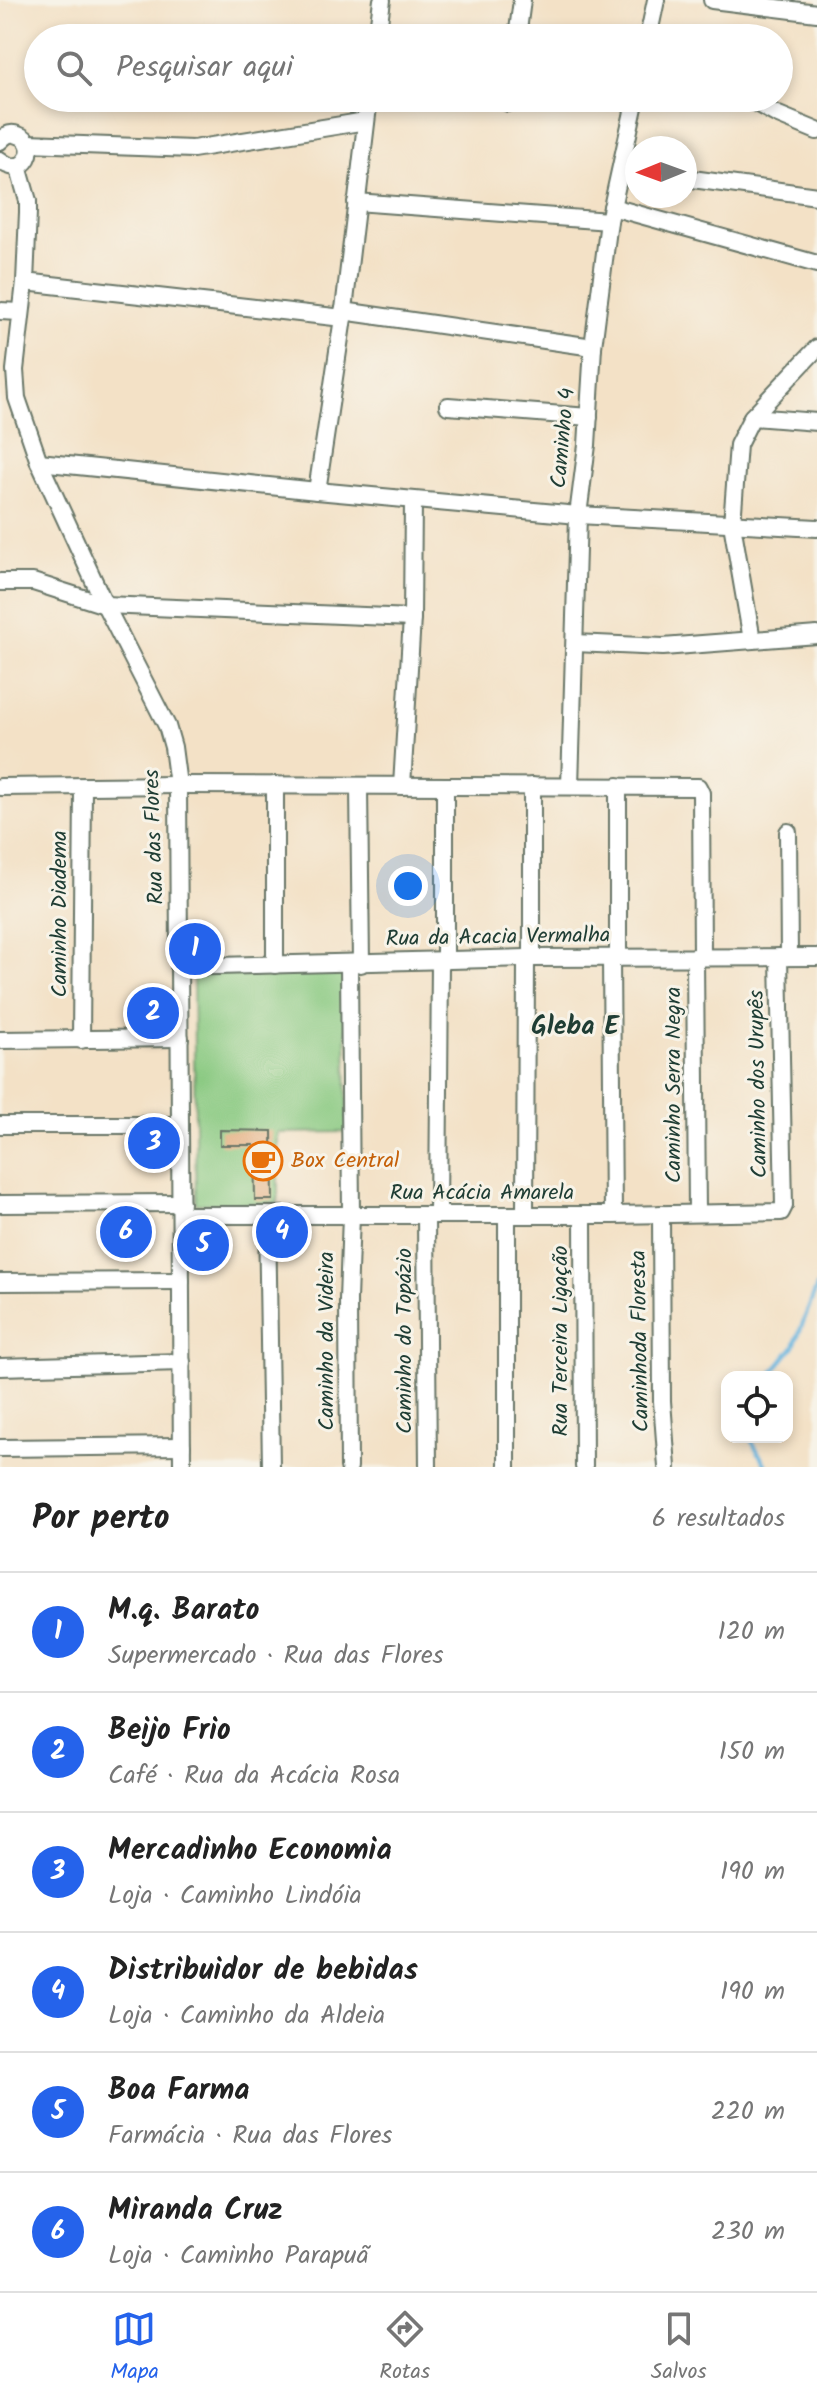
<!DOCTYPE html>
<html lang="pt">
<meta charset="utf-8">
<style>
body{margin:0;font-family:Kalam,sans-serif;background:#f2f2f2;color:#222}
.controls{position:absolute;right:24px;bottom:24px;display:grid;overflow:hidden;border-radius:16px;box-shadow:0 4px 12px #0003}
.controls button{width:72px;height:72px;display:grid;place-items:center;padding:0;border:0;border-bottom:2px solid #e0e0e0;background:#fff;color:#222;font:40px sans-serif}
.compass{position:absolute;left:625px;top:136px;width:72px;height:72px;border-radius:50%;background:#fff;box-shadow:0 4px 12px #0003;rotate:269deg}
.you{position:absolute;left:408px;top:886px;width:28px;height:28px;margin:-20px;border:6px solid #fff;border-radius:50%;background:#1a73e8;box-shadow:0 0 0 12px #1a73e833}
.badge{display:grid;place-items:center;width:52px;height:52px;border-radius:50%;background:#2563eb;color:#fff;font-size:26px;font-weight:700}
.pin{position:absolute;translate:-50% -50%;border:4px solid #fff;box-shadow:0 2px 8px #0006}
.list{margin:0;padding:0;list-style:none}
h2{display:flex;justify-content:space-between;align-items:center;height:104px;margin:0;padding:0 32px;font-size:34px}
h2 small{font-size:26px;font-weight:400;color:#767676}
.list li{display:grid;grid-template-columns:52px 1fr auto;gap:24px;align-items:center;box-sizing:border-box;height:120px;padding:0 32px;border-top:2px solid #e0e0e0}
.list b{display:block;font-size:30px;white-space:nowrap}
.list p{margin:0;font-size:26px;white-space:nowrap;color:#767676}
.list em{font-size:26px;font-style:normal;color:#767676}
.icon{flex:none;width:44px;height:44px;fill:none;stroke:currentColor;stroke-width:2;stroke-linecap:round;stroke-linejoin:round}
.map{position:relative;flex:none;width:817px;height:1467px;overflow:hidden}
.search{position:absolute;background:#fff;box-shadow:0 4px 12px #0003;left:24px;right:24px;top:24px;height:88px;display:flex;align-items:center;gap:20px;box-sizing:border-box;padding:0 28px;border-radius:44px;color:#767676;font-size:30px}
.sheet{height:824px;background:#fff}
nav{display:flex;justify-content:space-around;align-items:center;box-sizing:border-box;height:112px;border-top:2px solid #e0e0e0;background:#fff;font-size:22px;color:#767676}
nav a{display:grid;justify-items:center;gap:4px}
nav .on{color:#2563eb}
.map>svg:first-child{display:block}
.green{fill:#89c981;stroke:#54835a;stroke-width:2}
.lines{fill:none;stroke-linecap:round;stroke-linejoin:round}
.stream{stroke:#63b3de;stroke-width:4}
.building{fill:#e2a877}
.minor-casing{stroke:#697667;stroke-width:20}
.minor{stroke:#fff;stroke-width:16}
.labels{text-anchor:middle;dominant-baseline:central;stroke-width:6;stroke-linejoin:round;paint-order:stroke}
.street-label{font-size:22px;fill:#1f3d34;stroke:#f7f3e8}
.food-label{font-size:22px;fill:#c56008;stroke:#f7f3e8;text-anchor:start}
.quarter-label{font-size:26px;font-weight:bold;fill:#1f3d34;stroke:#f7f3e8}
</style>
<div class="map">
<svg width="817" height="1467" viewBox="0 0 817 1467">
<rect width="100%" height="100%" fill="#f7f3e8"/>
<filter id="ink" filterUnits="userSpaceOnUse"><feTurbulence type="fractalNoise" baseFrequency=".0125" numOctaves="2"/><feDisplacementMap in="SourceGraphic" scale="16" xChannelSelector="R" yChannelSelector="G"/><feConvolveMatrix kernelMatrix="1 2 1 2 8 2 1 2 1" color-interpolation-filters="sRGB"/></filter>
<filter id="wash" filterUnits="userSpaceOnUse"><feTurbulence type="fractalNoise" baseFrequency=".006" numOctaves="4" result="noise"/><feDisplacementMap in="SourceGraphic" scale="32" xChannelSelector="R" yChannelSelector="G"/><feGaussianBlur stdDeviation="1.8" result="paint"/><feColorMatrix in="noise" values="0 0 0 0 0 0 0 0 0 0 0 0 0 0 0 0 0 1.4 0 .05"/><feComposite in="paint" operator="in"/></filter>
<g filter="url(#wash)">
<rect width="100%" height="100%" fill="#f3e1c6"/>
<polygon class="green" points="193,972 346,972 347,1132 278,1133 278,1203 196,1204"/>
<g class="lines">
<g class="stream">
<polyline points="769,1377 794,1346 817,1286"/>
<polyline points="749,1437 767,1467"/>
</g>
</g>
<g id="blocks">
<polygon class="building" points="220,1130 272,1131 273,1200 255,1200 254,1145 220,1145"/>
</g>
</g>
<g filter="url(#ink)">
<use href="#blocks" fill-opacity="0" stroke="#697667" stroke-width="2"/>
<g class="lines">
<defs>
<g id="minor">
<polyline points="712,0 817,13"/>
<polyline points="377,38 382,0"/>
<polyline points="517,38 522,0"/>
<polyline points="648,38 656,0"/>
<polyline points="747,98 776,114 817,131"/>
<polyline points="508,103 509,98"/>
<path d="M0,141C5,135 10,132 18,135C42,142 25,182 0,160"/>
<polyline points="28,143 193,149 366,121"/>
<polyline points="18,166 28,201 28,212 25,282 15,370 17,398 39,462 105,605 167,726 173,747 178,785 182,1467"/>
<polyline points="685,178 817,196"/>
<polyline points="356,202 609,221"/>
<polyline points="612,207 817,264"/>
<polyline points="25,282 343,318"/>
<polyline points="0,311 20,312"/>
<polyline points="343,311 593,347"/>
<polyline points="448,406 589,417"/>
<polyline points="752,417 817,422"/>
<polyline points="39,462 317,491 578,515 817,528"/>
<polyline points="317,491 343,318 369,98"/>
<polyline points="0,582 33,582 105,605 412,618"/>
<polyline points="752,640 732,524 738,445 752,417 817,348"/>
<polyline points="575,643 663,647 817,635"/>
<polyline points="275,785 275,965"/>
<polyline points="359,786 361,964"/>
<polyline points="402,786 412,618 413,500"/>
<polyline points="445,786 445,961"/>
<polyline points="570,786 578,515 587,445 593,347 609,221 636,98"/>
<polyline points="618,786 618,958"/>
<polyline points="0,787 178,785 698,787 701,793 702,957"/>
<polyline points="788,832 789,957"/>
<polyline points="695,957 697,1212"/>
<polyline points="532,958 532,786"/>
<polyline points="611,958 613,1215"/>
<polyline points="179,967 526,958 817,957"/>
<polyline points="0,1040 180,1038"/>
<polyline points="81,1040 83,787"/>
<polyline points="0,1125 180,1125"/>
<polyline points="0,1204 181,1203"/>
<polyline points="661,1214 662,1401 667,1467"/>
<polyline points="181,1215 613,1215 781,1212 784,1206 779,957"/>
<polyline points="267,1215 271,1467"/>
<polyline points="426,1215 428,1467"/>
<polyline points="438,1215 440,961"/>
<polyline points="525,1215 526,958"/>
<polyline points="583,1215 584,1467"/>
<polyline points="0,1282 181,1281"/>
<polyline points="0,1367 182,1362"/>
<polyline points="0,1448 182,1446"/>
<polyline points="349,1467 348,1300 351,1215 349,964"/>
<polyline points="507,1467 507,1215"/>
</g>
</defs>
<use href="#minor" class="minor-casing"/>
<use href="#minor" class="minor"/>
</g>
</g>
<defs>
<symbol id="cafe-ring" viewBox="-11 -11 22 22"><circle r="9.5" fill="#f7f3e8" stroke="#e8710a" stroke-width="1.5"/><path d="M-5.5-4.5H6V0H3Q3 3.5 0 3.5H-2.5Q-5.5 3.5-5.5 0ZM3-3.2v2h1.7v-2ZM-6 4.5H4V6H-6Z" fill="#e8710a"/></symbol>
</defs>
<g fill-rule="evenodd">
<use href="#cafe-ring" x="241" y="1139" width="44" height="44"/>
</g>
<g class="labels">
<g class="street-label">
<text transform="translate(564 438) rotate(-85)">Caminho 4</text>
<text transform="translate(155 837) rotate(-92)">Rua das Flores</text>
<text transform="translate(60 914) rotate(-90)">Caminho Diadema</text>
<text transform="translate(498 938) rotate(-1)">Rua da Acacia Vermalha</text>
<text transform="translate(759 1084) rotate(-91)">Caminho dos Urupês</text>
<text transform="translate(674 1085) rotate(-90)">Caminho Serra Negra</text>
<text x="482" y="1193">Rua Acácia Amarela</text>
<text transform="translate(327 1341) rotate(-90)">Caminho da Videira</text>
<text transform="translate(405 1341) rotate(-90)">Caminho do Topázio</text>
<text transform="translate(561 1341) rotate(-90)">Rua Terceira Ligação</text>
<text transform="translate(641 1341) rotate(-91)">Caminhoda Floresta</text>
</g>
<g class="food-label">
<text x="291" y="1161">Box Central</text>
</g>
<g class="quarter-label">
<text x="575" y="1027">Gleba E</text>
</g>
</g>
</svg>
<div class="controls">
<button><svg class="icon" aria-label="locate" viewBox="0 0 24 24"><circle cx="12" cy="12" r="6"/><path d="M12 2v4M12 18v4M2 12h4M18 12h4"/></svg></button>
</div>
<svg class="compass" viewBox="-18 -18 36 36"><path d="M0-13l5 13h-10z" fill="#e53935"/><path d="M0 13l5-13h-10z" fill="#767676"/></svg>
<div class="you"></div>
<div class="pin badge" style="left:195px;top:949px">1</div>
<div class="pin badge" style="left:153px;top:1013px">2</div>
<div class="pin badge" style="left:154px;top:1143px">3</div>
<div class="pin badge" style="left:282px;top:1232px">4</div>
<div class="pin badge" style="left:203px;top:1245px">5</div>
<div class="pin badge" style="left:126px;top:1232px">6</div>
<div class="search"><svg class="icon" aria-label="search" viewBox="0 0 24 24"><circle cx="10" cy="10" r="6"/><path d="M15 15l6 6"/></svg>Pesquisar aqui</div>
</div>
<section class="sheet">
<h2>Por perto<small>6 resultados</small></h2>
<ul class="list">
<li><span class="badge">1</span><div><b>M.q. Barato</b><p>Supermercado · Rua das Flores</p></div><em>120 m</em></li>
<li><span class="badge">2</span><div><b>Beijo Frio</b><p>Café · Rua da Acácia Rosa</p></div><em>150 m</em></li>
<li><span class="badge">3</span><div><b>Mercadinho Economia</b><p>Loja · Caminho Lindóia</p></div><em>190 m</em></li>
<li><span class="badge">4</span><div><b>Distribuidor de bebidas</b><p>Loja · Caminho da Aldeia</p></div><em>190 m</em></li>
<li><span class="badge">5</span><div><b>Boa Farma</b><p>Farmácia · Rua das Flores</p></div><em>220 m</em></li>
<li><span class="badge">6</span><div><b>Miranda Cruz</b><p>Loja · Caminho Parapuã</p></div><em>230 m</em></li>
</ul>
</section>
<nav>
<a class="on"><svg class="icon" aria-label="map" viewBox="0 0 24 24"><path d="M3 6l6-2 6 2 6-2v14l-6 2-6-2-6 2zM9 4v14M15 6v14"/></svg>Mapa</a>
<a><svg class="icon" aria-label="directions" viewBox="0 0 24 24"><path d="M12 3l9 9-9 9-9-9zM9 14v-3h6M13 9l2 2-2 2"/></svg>Rotas</a>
<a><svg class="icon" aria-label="saved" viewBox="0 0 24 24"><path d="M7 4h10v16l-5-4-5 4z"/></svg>Salvos</a>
</nav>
